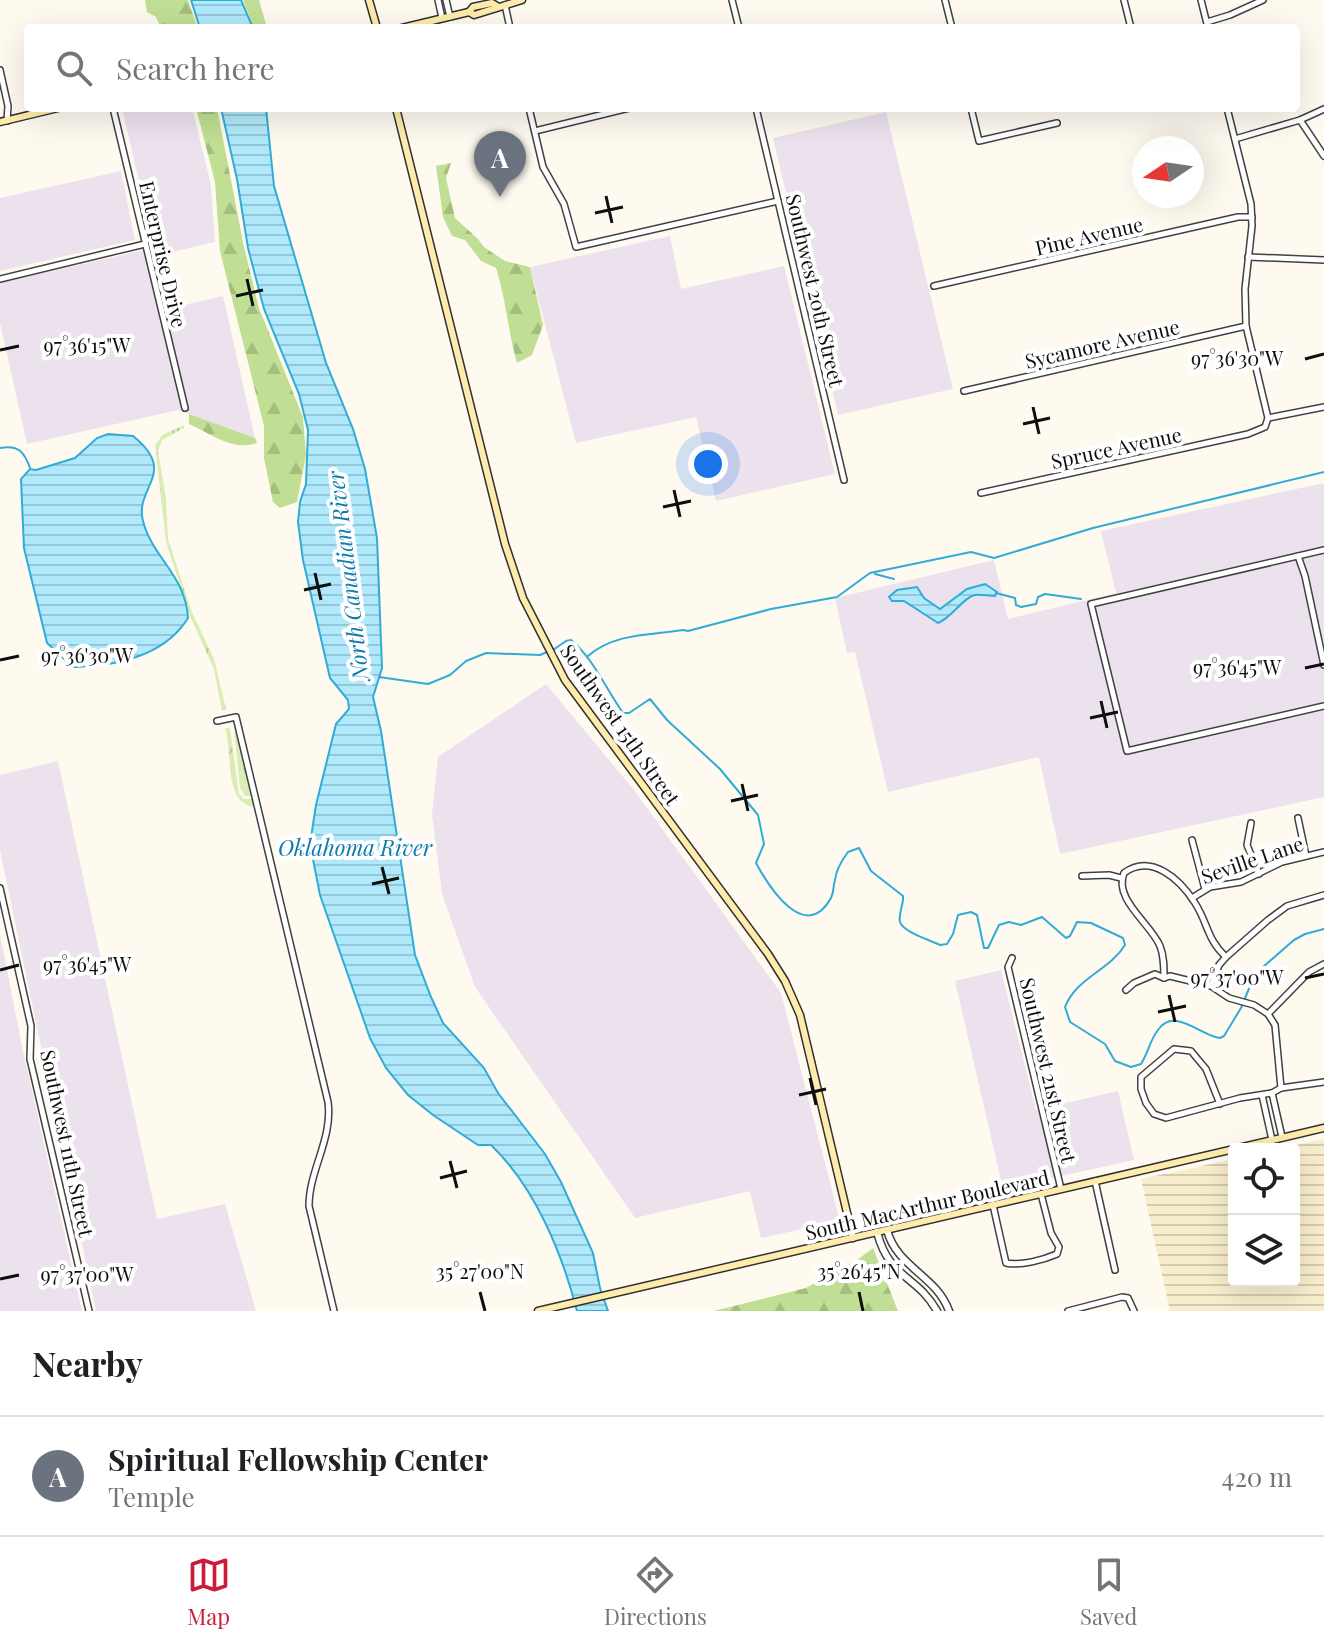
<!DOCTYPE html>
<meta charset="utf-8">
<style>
body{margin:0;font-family:"Playfair Display",serif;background:#f2f2f2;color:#202124}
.controls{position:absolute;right:24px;bottom:24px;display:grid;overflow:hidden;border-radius:8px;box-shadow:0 8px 32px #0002}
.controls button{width:72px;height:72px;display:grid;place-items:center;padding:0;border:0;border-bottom:2px solid #e0e0e0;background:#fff;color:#202124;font:40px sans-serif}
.compass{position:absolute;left:1132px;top:136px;width:72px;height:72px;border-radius:50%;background:#fff;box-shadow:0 8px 32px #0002;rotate:257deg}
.you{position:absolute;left:708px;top:464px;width:28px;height:28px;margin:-20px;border:6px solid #fff;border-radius:50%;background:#1a73e8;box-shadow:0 0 0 12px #1a73e833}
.badge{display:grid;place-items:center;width:52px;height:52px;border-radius:50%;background:#ca1b3a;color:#fff;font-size:26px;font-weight:700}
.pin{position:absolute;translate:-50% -66px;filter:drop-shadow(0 2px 4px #0008)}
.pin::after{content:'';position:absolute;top:42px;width:28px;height:24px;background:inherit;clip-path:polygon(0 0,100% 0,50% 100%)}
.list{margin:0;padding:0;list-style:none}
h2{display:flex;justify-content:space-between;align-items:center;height:104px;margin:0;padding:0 32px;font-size:34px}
h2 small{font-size:26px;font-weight:400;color:#757577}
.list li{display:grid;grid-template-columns:52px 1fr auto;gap:24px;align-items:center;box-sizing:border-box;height:120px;padding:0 32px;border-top:2px solid #e0e0e0}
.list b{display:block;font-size:30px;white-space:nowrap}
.list p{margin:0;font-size:26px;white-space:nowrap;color:#757577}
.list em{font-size:26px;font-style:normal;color:#757577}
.icon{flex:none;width:44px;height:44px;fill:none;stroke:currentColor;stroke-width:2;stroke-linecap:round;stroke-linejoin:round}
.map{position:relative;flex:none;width:1324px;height:1311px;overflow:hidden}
.search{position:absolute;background:#fff;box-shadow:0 8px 32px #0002;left:24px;right:24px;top:24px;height:88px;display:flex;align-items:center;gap:20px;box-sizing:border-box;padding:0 28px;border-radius:8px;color:#757577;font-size:30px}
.sheet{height:224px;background:#fff}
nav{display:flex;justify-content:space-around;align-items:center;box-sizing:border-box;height:112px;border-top:2px solid #e0e0e0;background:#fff;font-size:22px;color:#757577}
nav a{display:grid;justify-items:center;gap:4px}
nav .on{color:#ca1b3a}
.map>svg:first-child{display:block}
.industrial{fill:#ebe2ee}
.farmland{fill:url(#farmland-rules)}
.grass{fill:url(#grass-tufts)}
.forest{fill:url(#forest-firs)}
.water{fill:url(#water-rules);stroke:#31abd8;stroke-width:2}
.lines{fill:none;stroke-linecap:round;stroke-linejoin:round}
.stream{stroke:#31abd8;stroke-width:2}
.minor-casing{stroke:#414141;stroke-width:8}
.tertiary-casing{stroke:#414141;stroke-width:9}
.secondary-casing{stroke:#303030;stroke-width:9}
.minor{stroke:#fff;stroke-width:5}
.tertiary{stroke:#fff;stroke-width:6}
.secondary{stroke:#ffebab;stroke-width:6}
.ticks{fill:none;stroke:#0e0e0e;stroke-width:3}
.labels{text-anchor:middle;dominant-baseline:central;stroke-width:8;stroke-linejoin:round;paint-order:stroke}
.street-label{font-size:20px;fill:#0e0e0e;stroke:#fff}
.water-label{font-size:22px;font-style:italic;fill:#0d7bab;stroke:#fff}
.ticks-label{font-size:20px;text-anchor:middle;fill:#0e0e0e;stroke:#fff;stroke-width:8;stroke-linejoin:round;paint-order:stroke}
</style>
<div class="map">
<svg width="1324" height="1311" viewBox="0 0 1324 1311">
<defs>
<pattern id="farmland-rules" width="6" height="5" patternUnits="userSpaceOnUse" patternTransform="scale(2)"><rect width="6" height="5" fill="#f8eecd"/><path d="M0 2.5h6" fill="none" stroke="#d3cbaf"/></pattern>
<pattern id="grass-tufts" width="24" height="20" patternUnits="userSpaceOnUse" patternTransform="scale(2)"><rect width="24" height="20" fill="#daedb6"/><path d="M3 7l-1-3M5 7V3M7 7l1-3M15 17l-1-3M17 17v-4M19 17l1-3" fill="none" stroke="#baca9b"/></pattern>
<pattern id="forest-firs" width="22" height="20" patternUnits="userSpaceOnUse" patternTransform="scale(2)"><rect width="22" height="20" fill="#c0df94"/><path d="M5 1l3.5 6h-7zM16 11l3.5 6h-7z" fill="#a4be7e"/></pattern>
<pattern id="water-rules" width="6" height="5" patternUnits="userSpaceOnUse" patternTransform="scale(2)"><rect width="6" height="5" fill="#b0e9fb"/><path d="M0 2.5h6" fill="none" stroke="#96c7d6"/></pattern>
</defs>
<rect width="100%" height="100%" fill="#fffaf0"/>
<g class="industrial">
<polygon points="137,108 192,108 211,185 215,242 156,256 123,112"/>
<polygon points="886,112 953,389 838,415 773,138"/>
<polygon points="121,171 135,240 0,271 0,198"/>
<polygon points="670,236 681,289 784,266 835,474 716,501 696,417 576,443 530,267"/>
<polygon points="144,250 158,311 223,296 255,438 178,410 27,444 0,323 0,283"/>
<polygon points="1324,483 1324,797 1060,854 1039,757 888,792 855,652 847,653 835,598 994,560 1008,619 1116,593 1101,531"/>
<polygon points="546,684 634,790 781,993 840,1221 761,1238 750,1191 635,1218 475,987 442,894 432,815 438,757"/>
<polygon points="58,761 157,1219 225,1204 256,1311 96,1311 0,850 0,775"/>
<polygon points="0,934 23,1051 82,1311 0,1311"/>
<polygon points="1001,970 1036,1110 1118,1091 1134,1160 1003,1189 955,981"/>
</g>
<polygon class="farmland" points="1324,1139 1324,1311 1170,1311 1141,1179 1234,1159 1234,1281 1294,1281 1294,1149 1278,1149"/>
<g class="grass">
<polygon points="184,425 184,428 162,440 158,451 166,498 168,539 191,610 214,659 226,709 222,711 214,669 190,616 166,542 155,446 162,435"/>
<path d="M225,728H230L239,794L244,799H252L254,807C223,803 233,751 225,728Z"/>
<polygon points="234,731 237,736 251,796 245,796 240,788"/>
</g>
<g class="forest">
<polygon points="145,0 188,0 198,28 161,28 156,17 147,12"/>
<polygon points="243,0 259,0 267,28 254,28"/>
<polygon points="196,108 217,108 244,247 259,308 303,417 306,455 297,502 280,508 273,502 264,458 264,426 220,251 215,182"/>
<path d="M451,163L446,178L455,218L478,239L484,247L505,261L530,267L543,325L532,355L517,363C508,332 506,299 496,268L481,261L465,240L452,236L443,217L436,166Z"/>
<path d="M189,414L255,438L257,443C233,452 210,433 189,424Z"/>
<polygon points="873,1248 898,1311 714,1311 806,1288 857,1260"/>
</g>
<g class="water">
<polygon points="191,0 241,0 253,28 200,28"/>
<path d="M221,108H266L274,186L326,363L353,429L365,469L377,538L382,668L373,697L381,731L415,955L431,997L443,1023L484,1068L498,1093L545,1154L561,1182L593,1253L600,1288L608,1311H577C562,1253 535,1187 491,1145H478L433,1115L408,1095L386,1068L370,1038L320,895L310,844L316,805L336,724L349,709L348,700L330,678L303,560L298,522L300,502L306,484L308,430L299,394L264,309L248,248L237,179Z"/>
<path d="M108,434L133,436C179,473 134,487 143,521C152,557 186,576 188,618C164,657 116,666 73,667L47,643L24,548L21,479L30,469L36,470L75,458L97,438Z"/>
<path d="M985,584L997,592L995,596C989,596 980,594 975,595C962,598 953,617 938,623L904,601H892L889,597L897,590L917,587L924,598L940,609L967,589Z"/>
</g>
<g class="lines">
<g class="stream">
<path d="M0,448C18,445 24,451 30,468"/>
<polyline points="875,574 894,579"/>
<polyline points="996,593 1015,598 1016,605 1021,607 1036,604 1038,597 1045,594 1081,599"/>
<path d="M553,650L566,641L571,640C593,658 606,689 623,713H629L650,699L667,720L720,769L758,815L764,844L756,863C769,887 805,944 831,898C834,892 833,887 835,880C836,870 842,860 848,852L859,848L871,871L903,896C904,904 898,914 900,922C903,932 930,940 940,945L947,944L953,934L958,915L971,912L977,915L984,948H988L999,925L1009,922L1021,925L1042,917L1066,938L1070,936L1077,922L1091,923L1123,938L1125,945C1109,971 1077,977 1065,1007L1070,1022L1105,1044L1115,1061L1131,1067L1141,1064C1148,1053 1150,1040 1158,1030C1174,1006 1201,1036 1220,1038L1224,1036L1241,1008L1255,974L1294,940L1305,934L1324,929"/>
<path d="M588,656C614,633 651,635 683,630L688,631L771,609L837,597L870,573L971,552L994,558L1093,528L1324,472"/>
<polyline points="379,677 428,684 450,675 466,661 486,653 540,655 547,652"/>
</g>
<defs>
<g id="minor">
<polyline points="438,0 442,18"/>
<polyline points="446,0 450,17"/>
<polyline points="732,0 739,28"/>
<polyline points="945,0 952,28"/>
<polyline points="1124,0 1131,28"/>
<polyline points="1201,0 1208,28"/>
<polyline points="505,5 510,28"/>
<polyline points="1207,22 1230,15 1263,0"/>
<polyline points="0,70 8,106 7,121"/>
<polyline points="113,108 185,408"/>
<polyline points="529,108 543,167 564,204 576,247 778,201"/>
<polyline points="756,108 844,480"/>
<polyline points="971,108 979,141 1057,123"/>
<polyline points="1300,120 1324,156"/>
<polyline points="535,131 629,108"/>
<polyline points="1235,139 1300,120 1324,109"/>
<polyline points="1248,257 1324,260"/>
<polyline points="0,279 145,244"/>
<polyline points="934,286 1238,217 1252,217"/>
<polyline points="964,391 1246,326"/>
<polyline points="1268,418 1324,407"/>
<polyline points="981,493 1248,434 1265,427 1268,418 1246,326 1245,289 1252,226 1251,204 1227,108"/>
<polyline points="1324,550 1091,604 1127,751 1324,706"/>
<polyline points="1298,556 1305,576 1324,665"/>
<path d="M217,721L236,717L328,1102C333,1139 309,1170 309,1206L334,1311"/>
<polyline points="1298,818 1306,856"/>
<polyline points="1251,823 1247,845 1259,874"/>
<polyline points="1192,840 1205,889"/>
<polyline points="1082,876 1109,875 1121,878"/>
<polyline points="0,888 31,1026 30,1059 89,1311"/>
<polyline points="1192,898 1210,887 1241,882 1282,862 1324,852"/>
<polyline points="1012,958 1008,967 1061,1189"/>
<path d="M1164,978C1164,967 1164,956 1160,946C1151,924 1113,899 1124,873C1151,853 1180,879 1195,903C1208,923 1207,940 1226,957"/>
<polyline points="1211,986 1219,965 1226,957 1268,920 1287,906 1324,895"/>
<polyline points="1126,990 1134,983 1155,974 1164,978 1170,976 1211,986 1229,998 1254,1005 1268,1014"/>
<polyline points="1281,1088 1275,1025 1268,1014 1309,972 1324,964"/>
<polyline points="1272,1093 1282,1137"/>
<polyline points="1262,1095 1272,1140"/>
<polyline points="1220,1104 1206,1069 1191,1051 1174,1049 1141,1077 1141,1089 1146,1103 1154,1114 1166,1118 1240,1098 1272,1093 1281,1088 1324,1082"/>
<polyline points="1095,1181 1115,1270"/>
<path d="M993,1205L1006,1263C1021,1266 1043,1260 1057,1254L1059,1247L1051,1233L1041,1194"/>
<polyline points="1068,1311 1122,1297 1128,1298 1134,1311"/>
</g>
<g id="tertiary">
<path d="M887,1230C897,1268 936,1275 949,1311"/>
<path d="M877,1232C889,1279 917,1275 937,1311"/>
</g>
<g id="secondary">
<polyline points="369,0 377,28"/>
<polyline points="469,12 473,7 492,3 497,6"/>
<polyline points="402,28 469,12 474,15 522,0"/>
<polyline points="396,108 505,544 523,598 565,680 768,954 785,981 800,1015 853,1238"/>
<polyline points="0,122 58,108"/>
<polyline points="538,1311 1324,1128"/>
</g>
</defs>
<use href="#minor" class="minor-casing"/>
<use href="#tertiary" class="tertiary-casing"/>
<use href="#secondary" class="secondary-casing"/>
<use href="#minor" class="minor"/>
<use href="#tertiary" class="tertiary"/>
<use href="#secondary" class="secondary"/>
</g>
<path class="ticks" d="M606,196L612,223M595,213L623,207M247,279L253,306M236,296L263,290M0,350L19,346M1305,359L1324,354M1033,407L1039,434M1023,424L1050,418M674,490L680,517M663,507L691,501M315,573L321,600M304,590L331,584M0,660L19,656M1305,668L1324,664M1101,701L1107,728M1090,718L1118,712M742,784L748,811M731,801L758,795M382,867L389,894M372,884L399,878M0,970L19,965M1305,978L1324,974M1169,995L1175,1022M1158,1012L1186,1006M810,1078L816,1105M799,1095L826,1089M450,1161L457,1188M440,1178L467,1171M0,1279L19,1275M480,1292L485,1311M859,1292L863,1311"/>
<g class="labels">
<g class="street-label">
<text transform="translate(1089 235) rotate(-13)">Pine Avenue</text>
<text transform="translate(164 254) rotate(77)">Enterprise Drive</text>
<text transform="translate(816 290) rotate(77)">Southwest 20th Street</text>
<text transform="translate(1102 343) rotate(-13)">Sycamore Avenue</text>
<text transform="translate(1116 447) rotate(-12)">Spruce Avenue</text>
<text transform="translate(621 724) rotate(55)">Southwest 15th Street</text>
<text transform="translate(1252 859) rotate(-19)">Seville Lane</text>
<text transform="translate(1049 1070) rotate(77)">Southwest 21st Street</text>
<text transform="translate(68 1143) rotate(78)">Southwest 11th Street</text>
<text transform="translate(927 1204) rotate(-13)">South MacArthur Boulevard</text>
</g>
<g class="water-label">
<text transform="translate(347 576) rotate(-97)">North Canadian River</text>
<text x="355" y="847">Oklahoma River</text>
</g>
</g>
<g class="ticks-label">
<text x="87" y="353">97°36'15"W</text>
<text x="1237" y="366">97°36'30"W</text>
<text x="87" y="663">97°36'30"W</text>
<text x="1237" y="675">97°36'45"W</text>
<text x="87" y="972">97°36'45"W</text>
<text x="1237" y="985">97°37'00"W</text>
<text x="480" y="1279">35°27'00"N</text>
<text x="859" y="1279">35°26'45"N</text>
<text x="87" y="1282">97°37'00"W</text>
</g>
</svg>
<div class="controls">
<button><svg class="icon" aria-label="locate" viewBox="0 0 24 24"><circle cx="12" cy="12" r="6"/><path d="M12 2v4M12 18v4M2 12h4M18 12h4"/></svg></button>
<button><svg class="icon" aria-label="layers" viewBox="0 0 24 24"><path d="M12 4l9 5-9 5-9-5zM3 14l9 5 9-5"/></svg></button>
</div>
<svg class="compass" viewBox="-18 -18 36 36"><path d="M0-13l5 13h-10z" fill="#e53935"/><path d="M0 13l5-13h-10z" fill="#757577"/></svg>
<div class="you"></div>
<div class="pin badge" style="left:500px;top:197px;background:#6b7280">A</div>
<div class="search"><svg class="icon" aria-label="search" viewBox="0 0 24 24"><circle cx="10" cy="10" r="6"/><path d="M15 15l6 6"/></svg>Search here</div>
</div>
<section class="sheet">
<h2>Nearby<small></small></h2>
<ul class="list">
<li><span class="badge" style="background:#6b7280">A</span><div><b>Spiritual Fellowship Center</b><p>Temple</p></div><em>420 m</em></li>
</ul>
</section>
<nav>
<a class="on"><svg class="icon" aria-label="map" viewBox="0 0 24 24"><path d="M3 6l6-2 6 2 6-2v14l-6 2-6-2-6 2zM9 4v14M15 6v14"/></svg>Map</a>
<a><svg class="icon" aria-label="directions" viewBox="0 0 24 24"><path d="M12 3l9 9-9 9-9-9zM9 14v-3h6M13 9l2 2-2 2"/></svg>Directions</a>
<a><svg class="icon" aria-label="saved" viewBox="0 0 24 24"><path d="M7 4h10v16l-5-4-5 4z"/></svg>Saved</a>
</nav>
